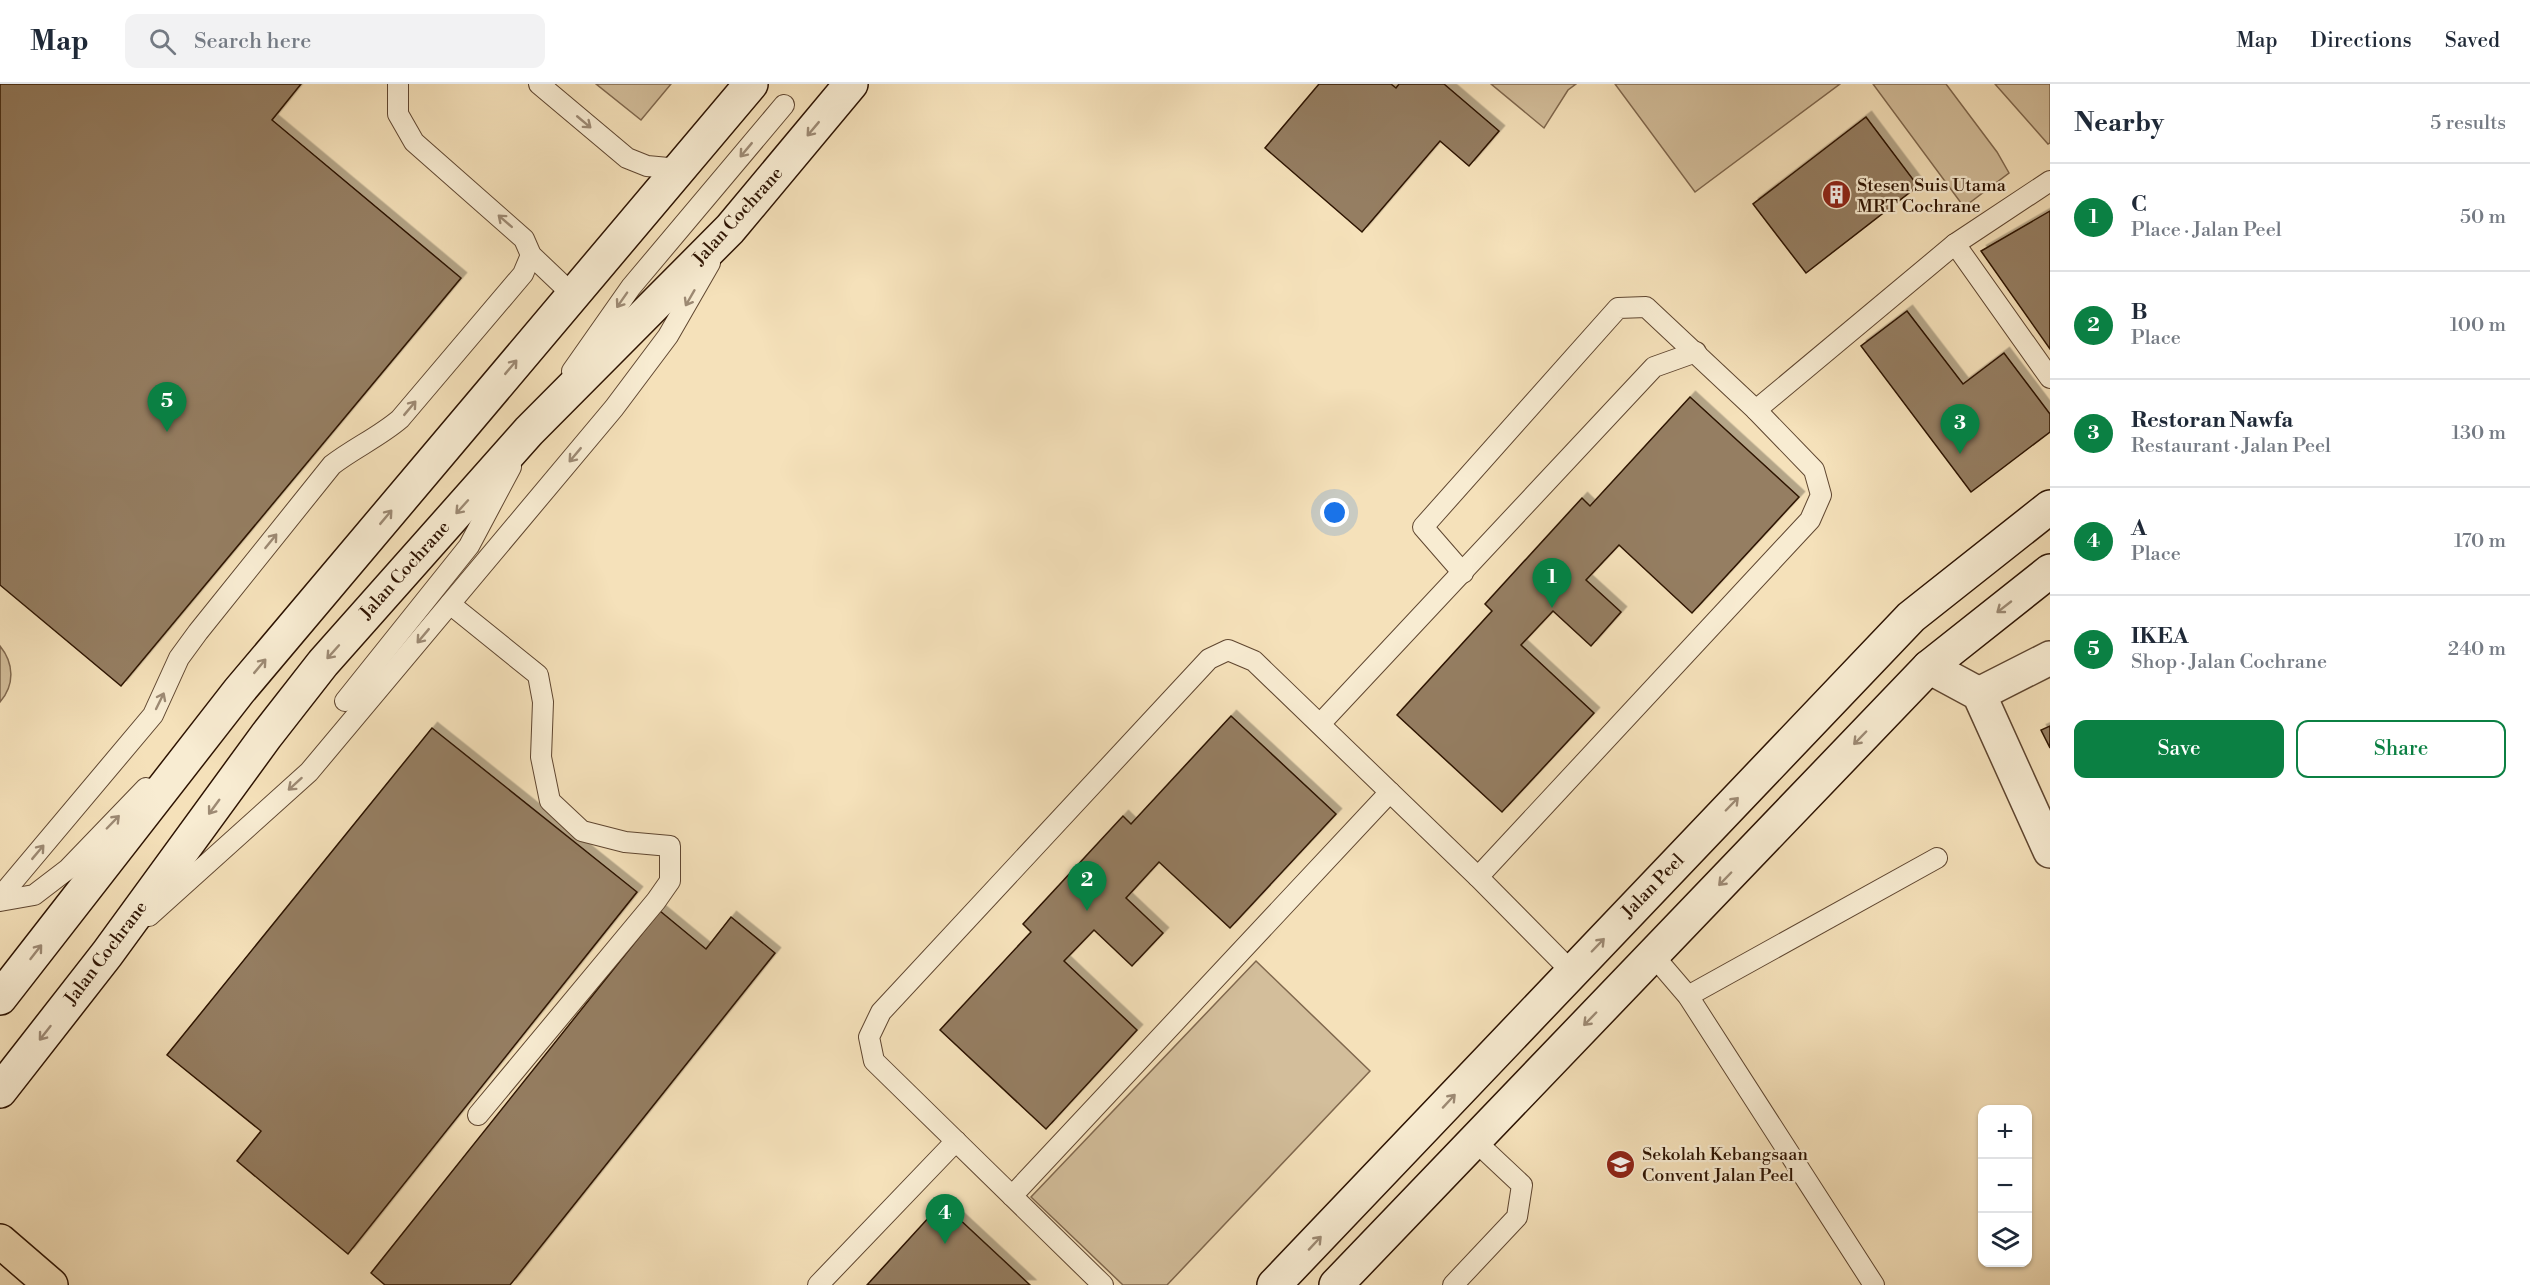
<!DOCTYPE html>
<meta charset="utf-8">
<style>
body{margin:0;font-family:"Libre Bodoni",serif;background:#f2f2f3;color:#1f2937}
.controls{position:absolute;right:18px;bottom:18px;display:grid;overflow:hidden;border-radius:12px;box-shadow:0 2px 4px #0004}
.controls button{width:54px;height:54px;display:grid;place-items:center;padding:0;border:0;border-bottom:2px solid #e0e1e3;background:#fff;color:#1f2937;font:30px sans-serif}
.you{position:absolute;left:1335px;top:429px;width:21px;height:21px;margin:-15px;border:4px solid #fff;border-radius:50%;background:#1a73e8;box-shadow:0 0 0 9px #1a73e833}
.badge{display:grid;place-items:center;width:39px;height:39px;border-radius:50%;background:#0b8043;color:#fff;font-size:20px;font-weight:700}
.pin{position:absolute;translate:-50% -50px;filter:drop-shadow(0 2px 3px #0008)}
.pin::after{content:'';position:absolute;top:32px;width:21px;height:18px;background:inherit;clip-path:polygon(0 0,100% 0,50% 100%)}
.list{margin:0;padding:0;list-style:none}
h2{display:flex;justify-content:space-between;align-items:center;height:78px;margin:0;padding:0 24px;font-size:26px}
h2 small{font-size:20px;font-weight:400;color:#747a83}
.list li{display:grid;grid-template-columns:39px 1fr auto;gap:18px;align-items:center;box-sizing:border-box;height:108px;padding:0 24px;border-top:2px solid #e0e1e3}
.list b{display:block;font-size:22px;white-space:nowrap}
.list p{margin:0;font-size:20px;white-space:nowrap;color:#747a83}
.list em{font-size:20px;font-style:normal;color:#747a83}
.actions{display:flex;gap:12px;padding:18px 24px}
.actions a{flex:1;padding:14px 0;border:2px solid #0b8043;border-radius:12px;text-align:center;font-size:21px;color:#0b8043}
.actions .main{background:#0b8043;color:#fff}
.icon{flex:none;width:33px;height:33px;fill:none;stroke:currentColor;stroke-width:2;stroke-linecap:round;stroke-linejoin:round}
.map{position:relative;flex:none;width:2050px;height:1201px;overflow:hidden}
header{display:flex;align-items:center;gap:36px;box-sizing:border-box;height:84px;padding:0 30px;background:#fff;border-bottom:2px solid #e0e1e3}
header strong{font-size:28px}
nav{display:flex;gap:33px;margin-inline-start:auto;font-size:21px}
.search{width:420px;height:54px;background:#f2f2f3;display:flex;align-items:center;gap:15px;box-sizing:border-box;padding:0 21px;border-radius:12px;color:#747a83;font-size:22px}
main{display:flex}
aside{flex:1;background:#fff}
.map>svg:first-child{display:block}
.green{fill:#d3be9b;stroke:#80684e;stroke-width:1.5}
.building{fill:#957e62;stroke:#2d1302;stroke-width:1.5;filter:url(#shadow)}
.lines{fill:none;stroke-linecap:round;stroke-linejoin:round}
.lane-casing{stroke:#5f4630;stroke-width:22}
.street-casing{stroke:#5f4630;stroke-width:36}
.secondary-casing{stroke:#2d1302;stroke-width:36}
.highway-casing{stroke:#2d1302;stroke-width:36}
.lane{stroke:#f8ecd2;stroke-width:20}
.street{stroke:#f8ecd2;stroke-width:33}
.secondary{stroke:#f8ecd2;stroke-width:33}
.highway{stroke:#f5e1ba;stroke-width:33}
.oneway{stroke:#9d8a74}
.labels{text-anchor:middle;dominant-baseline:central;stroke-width:4.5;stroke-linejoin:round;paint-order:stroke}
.poi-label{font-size:18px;fill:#2d1302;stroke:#f8ecd2;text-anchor:start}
.street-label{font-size:18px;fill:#2d1302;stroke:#f8ecd2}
</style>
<header>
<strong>Map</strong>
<div class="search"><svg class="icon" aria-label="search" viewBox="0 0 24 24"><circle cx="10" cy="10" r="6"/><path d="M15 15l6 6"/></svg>Search here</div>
<nav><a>Map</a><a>Directions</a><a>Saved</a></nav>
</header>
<main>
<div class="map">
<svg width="2050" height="1201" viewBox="0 0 2050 1201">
<defs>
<filter id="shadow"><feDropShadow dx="5.5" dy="-5.5" stdDeviation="0" flood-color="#0004"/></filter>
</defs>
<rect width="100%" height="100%" fill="#f5e1ba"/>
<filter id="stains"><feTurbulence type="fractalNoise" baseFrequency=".00333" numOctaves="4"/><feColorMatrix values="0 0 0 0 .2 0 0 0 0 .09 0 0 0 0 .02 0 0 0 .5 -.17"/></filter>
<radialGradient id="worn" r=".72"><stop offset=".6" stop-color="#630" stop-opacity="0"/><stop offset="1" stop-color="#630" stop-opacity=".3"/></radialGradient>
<g class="green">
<polygon points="596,0 671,0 641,36"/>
<polygon points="1491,0 1576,0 1568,6 1544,44"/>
<polygon points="1615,0 1840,0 1695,108"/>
<polygon points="1873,0 1946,0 1997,68 2009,89 1964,123"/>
<polygon points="1995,0 2050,0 2050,59 2048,60"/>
<path d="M0,562C14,579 15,601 0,618Z"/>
<polygon points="1256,877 1370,987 1167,1201 1123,1201 1031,1113"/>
</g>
<g class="building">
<polygon points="0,0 301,0 272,36 461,194 121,602 0,501"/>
<polygon points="1319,0 1391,0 1396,4 1399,0 1444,0 1499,47 1469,82 1440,57 1362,148 1265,64"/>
<polygon points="1866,33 1918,102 1806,189 1753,120"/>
<polygon points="2050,127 2050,265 1981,167"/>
<polygon points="1907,227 1963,300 2004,269 2050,330 2050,348 1971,408 1861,262"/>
<polygon points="1690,313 1799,413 1692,529 1619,461 1586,496 1621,528 1591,562 1553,527 1521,561 1594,629 1502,728 1397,631 1492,527 1485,520 1582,414 1590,422"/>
<polygon points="1231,632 1336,730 1230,844 1159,778 1126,814 1163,849 1132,882 1094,846 1064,877 1137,946 1046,1045 940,946 1031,848 1023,840 1123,732 1131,740"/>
<polygon points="2050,642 2050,664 2041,646"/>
<polygon points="432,644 637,808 348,1170 237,1077 261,1047 167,971"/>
<polygon points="660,827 706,865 731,833 775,869 510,1201 385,1201 371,1189"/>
<polygon points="942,1119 1030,1201 867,1201"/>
</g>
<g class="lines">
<defs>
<g id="lane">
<polyline points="398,0 398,30 414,58 524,155 531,171 572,210"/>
<polyline points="539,0 627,74 647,82 679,85"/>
<polyline points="1955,160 2050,294"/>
<polyline points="572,287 631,203 784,21"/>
<polyline points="1756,326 1955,160 2050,97"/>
<polyline points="1463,489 1423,443 1618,224 1646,223 1756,326 1814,386 1821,411 1810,436 1478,793"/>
<polyline points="450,520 538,591 543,618 541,673 550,717 582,747 625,758 670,762 670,797 656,817 478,1031"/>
<polyline points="345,617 469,462 511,383"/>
<polyline points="1320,640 1654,283 1696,268"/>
<path d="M0,813L153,631L179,574L198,548L332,381C354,364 379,353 400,335L523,190L531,171"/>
<polyline points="0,817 34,811 68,785 146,704"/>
<polyline points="149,832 309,688 614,324 668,252 710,179"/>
<polyline points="1652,870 1688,912 1874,1201"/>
<polyline points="1688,912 1937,774"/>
<polyline points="1012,1112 1390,708"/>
<polyline points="818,1201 956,1057"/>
<polyline points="1103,1201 874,977 869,953 881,928 1209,575 1228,566 1254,577 1478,793 1572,888"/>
<polyline points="1453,1201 1517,1133 1522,1101 1474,1056"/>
</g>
<g id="street">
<polyline points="1929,583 1979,610 2050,767"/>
<polyline points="1979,610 2050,574"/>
</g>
<g id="secondary">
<polyline points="0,914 239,607 751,0"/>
<polyline points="0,1007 107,870 266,652 323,579 529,347 730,145 851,0"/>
<polyline points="1274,1201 1911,533 2050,423"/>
<polyline points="1336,1201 1929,583 2050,487"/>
</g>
<polyline id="highway" points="0,1157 51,1201"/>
</defs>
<use href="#lane" class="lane-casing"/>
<use href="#street" class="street-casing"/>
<use href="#secondary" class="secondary-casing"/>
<use href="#highway" class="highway-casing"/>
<use href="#lane" class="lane"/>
<use href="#street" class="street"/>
<use href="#secondary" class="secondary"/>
<use href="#highway" class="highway"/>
</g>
<defs><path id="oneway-shaft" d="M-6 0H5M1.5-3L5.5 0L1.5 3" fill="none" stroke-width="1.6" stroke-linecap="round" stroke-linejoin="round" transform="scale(1.5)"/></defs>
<g class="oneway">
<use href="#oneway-shaft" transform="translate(584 38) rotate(40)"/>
<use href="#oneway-shaft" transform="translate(813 45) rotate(130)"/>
<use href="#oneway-shaft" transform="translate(746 66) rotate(130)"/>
<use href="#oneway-shaft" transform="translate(505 137) rotate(-139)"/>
<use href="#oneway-shaft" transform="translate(690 214) rotate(120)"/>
<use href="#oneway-shaft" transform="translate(622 216) rotate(125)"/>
<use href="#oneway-shaft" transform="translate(511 283) rotate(-50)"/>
<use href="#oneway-shaft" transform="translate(410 324) rotate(-50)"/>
<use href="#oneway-shaft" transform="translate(575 371) rotate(130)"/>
<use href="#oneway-shaft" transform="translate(462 423) rotate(132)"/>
<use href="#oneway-shaft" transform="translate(386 433) rotate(-50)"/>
<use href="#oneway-shaft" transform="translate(271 457) rotate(-51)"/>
<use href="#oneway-shaft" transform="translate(2004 523) rotate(142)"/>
<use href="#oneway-shaft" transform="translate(423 552) rotate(130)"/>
<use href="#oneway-shaft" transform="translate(333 568) rotate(132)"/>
<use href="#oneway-shaft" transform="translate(260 582) rotate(-50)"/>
<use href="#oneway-shaft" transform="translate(160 617) rotate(-64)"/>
<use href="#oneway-shaft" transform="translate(1860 654) rotate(134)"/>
<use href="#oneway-shaft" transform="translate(295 700) rotate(138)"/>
<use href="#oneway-shaft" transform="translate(1732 720) rotate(-46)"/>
<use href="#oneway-shaft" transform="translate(214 723) rotate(126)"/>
<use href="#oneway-shaft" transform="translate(113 738) rotate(-46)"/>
<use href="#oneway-shaft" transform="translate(38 768) rotate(-50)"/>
<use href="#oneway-shaft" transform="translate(1725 795) rotate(134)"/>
<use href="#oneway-shaft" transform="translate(1598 861) rotate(-46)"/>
<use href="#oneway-shaft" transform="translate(36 868) rotate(-52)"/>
<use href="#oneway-shaft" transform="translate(1590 935) rotate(134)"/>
<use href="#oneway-shaft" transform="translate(45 949) rotate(128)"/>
<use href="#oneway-shaft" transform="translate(1449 1017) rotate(-47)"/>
<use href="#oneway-shaft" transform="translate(1315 1159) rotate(-47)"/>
</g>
<defs>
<symbol id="building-disc" viewBox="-11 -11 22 22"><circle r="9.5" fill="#8f2418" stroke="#f8ecd2"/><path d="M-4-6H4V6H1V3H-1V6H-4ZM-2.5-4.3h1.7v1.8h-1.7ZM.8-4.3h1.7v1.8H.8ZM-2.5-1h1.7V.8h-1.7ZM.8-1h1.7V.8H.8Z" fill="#fff"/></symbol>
<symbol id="school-disc" viewBox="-11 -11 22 22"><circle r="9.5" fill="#8f2418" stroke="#f8ecd2"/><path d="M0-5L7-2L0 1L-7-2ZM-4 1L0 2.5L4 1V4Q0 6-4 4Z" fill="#fff"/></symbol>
</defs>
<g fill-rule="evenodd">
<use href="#building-disc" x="1820" y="94" width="33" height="33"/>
<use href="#school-disc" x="1604" y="1064" width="33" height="33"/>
</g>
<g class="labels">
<g class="poi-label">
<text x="1857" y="101">Stesen Suis Utama<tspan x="1857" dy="21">MRT Cochrane</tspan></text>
<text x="1642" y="1070">Sekolah Kebangsaan<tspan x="1642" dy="21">Convent Jalan Peel</tspan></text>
</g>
<g class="street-label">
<text transform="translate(738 132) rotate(-48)">Jalan Cochrane</text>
<text transform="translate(405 486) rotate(-48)">Jalan Cochrane</text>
<text transform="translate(1653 802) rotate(-46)">Jalan Peel</text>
<text transform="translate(106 869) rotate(-53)">Jalan Cochrane</text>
</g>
</g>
<rect width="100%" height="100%" filter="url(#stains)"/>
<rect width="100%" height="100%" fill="url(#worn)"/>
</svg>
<div class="controls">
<button>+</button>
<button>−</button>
<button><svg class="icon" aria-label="layers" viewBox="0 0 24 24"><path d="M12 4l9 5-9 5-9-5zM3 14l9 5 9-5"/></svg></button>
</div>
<div class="you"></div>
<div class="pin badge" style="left:1552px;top:524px">1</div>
<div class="pin badge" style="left:1087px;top:827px">2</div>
<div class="pin badge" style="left:1960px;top:370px">3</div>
<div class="pin badge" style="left:945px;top:1160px">4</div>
<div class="pin badge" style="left:167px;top:348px">5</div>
</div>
<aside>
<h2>Nearby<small>5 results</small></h2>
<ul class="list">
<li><span class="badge">1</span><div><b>C</b><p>Place · Jalan Peel</p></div><em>50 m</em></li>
<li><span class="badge">2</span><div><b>B</b><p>Place</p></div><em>100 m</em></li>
<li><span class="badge">3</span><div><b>Restoran Nawfa</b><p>Restaurant · Jalan Peel</p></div><em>130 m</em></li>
<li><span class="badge">4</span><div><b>A</b><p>Place</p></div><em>170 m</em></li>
<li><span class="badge">5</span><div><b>IKEA</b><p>Shop · Jalan Cochrane</p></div><em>240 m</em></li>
</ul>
<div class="actions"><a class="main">Save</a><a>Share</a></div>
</aside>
</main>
